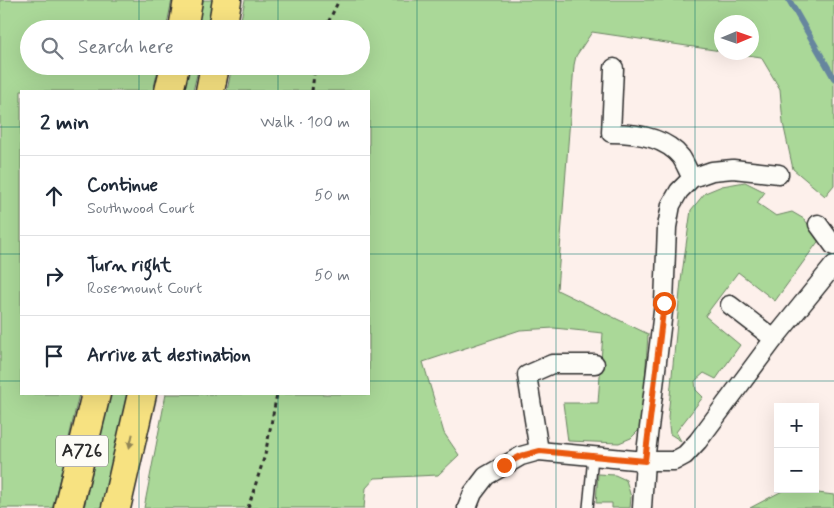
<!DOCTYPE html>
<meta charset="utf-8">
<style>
body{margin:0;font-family:Mynerve,sans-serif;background:#f2f2f3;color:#1f2937}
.controls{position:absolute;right:15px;bottom:15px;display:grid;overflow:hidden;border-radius:0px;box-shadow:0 5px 20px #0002}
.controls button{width:45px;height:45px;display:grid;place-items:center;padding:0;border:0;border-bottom:1px solid #e0e1e3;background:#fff;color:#1f2937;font:25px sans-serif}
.compass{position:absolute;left:714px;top:15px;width:45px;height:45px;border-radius:50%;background:#fff;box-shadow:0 5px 20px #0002;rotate:88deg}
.stop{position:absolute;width:15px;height:15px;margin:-11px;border:4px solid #ea580c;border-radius:50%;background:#fff}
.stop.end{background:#ea580c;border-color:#fff;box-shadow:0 1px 5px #0008}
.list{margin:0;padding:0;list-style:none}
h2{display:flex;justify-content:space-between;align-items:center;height:65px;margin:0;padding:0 20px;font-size:21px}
h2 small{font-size:16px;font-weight:400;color:#747a83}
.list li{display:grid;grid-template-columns:32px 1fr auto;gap:15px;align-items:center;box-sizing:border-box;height:80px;padding:0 20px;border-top:1px solid #e0e1e3}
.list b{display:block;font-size:19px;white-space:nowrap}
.list p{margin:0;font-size:16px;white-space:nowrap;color:#747a83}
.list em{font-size:16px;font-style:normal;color:#747a83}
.icon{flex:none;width:28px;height:28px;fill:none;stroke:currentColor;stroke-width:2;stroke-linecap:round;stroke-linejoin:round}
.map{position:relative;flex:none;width:834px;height:508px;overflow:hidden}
.search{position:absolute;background:#fff;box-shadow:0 5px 20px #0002;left:20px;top:20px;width:350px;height:55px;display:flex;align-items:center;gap:12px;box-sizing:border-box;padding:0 18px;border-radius:28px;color:#747a83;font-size:19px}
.panel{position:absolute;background:#fff;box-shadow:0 5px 20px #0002;left:20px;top:90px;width:350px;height:305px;border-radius:0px}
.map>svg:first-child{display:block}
.green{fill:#aad898;stroke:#6a8262}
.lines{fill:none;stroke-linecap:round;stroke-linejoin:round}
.stream{stroke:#66869e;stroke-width:6}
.lane-casing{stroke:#2b2b2b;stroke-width:12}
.street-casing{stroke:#2b2b2b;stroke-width:21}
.highway-casing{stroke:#2b2b2b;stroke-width:31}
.path{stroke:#2b2b2b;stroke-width:3;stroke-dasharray:4 4;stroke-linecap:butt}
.lane{stroke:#fdfcf7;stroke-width:9}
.street{stroke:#fdfcf7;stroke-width:18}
.highway{stroke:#f7e281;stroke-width:28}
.oneway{fill:#918656}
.route{stroke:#ea580c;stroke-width:6}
.grid{fill:none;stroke:#0f766e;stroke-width:1;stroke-opacity:0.55}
.labels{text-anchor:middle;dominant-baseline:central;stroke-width:4;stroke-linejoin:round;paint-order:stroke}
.shield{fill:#fdfcf7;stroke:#6a6a68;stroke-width:1}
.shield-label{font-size:18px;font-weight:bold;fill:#2b2b2b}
</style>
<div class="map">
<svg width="834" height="508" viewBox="0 0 834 508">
<rect width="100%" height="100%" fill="#fdf0eb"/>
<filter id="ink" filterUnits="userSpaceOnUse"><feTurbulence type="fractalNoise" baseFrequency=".02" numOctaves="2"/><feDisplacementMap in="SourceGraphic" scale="10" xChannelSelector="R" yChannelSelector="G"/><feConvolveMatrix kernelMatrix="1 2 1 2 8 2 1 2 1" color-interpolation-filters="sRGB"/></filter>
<g filter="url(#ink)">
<g class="green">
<polygon points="0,0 172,0 166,29 29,29 29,66 159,66 153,91 21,91 21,394 79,394 53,508 0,508"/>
<polygon points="203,0 213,0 207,29 197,29"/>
<polygon points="245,0 834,0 834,185 825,196 793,169 783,123 780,89 761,57 734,53 752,52 752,22 722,22 721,51 592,32 576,56 574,65 557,290 648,334 642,427 631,438 619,443 568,441 563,403 598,403 603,333 554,328 520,330 423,362 444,433 459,455 438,475 375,478 366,488 364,508 144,508 166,394 369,394 369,91 227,91 232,66 361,66 361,29 239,29"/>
<polygon points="189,66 199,66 193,91 184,91"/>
<polygon points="745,182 765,192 757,203 776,216 792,212 804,219 820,239 775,301 738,272 705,316 740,345 716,379 704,373 695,381 696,390 703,397 676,432 681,441 670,434 668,417 681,281 691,210 705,193 722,186"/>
<polygon points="110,394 127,394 102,508 84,508"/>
<polygon points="598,474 615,475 626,480 631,497 630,508 612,508 612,503 596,503"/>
<polygon points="786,489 834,495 834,508 750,508"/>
</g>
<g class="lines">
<polyline class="stream" points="789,0 834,78"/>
<defs>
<polyline id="lane" points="588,508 593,457"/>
<g id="street">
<path d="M614,68L611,133C635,133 665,137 681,157C685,163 688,171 692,178"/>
<polyline points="818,224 834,246"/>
<polyline points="730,305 774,339"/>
<polyline points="539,451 527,375 552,364 595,364"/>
<polyline points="467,508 473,493 486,476 521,456 539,451 645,461 674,461 685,455 698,441 774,339 834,265"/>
<polyline points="642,508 645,461 664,303 667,227 671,205 679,191 692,178 712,171 733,169 779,174"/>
</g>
<g id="highway">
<polyline points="183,29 188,0"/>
<polyline points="222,29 227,0"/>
<polyline points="169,91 175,66"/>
<polyline points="210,91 215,66"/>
<polyline points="68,508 96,394"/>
<polyline points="116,508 142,394"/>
</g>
</defs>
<use href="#lane" class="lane-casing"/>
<use href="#street" class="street-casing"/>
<use href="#highway" class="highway-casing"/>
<g class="path">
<polyline points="325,29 339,0"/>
<polyline points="312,91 315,66"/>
<polyline points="248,508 265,455 277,394"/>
</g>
<use href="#lane" class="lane"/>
<use href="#street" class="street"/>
<use href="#highway" class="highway"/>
</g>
<defs><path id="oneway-solid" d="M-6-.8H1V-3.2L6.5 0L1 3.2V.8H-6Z" transform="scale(1.25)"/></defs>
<use class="oneway" href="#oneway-solid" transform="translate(131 441) rotate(103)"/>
</g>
<g class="lines" filter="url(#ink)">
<polyline class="route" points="504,465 521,456 540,451 645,461 664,303"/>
</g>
<path class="grid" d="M139,0V29M278,0V29M417,0V508M556,0V508M695,0V508M139,66V91M278,66V91M0,127H21M369,127H834M0,254H21M369,254H834M0,381H21M369,381H834M139,394V508M278,394V508"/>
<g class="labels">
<rect class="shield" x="56" y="435.5" width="52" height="31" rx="4"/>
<g class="shield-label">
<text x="82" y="451">A726</text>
</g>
</g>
</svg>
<div class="controls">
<button>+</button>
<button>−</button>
</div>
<svg class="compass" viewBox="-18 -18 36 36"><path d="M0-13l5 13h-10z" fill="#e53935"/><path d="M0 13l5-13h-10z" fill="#747a83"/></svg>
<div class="stop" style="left:664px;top:303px"></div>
<div class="stop end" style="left:504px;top:465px"></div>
<div class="search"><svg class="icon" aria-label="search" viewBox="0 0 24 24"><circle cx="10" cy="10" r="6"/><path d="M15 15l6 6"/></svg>Search here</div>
<section class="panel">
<h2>2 min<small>Walk · 100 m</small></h2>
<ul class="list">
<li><svg class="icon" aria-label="ahead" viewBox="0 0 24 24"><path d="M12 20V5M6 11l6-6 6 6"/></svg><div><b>Continue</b><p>Southwood Court</p></div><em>50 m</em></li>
<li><svg class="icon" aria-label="right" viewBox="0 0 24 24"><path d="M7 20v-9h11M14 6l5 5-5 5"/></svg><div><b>Turn right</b><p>Rosemount Court</p></div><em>50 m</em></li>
<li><svg class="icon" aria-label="arrive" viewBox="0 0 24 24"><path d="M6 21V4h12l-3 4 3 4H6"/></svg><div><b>Arrive at destination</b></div></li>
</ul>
</section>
</div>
